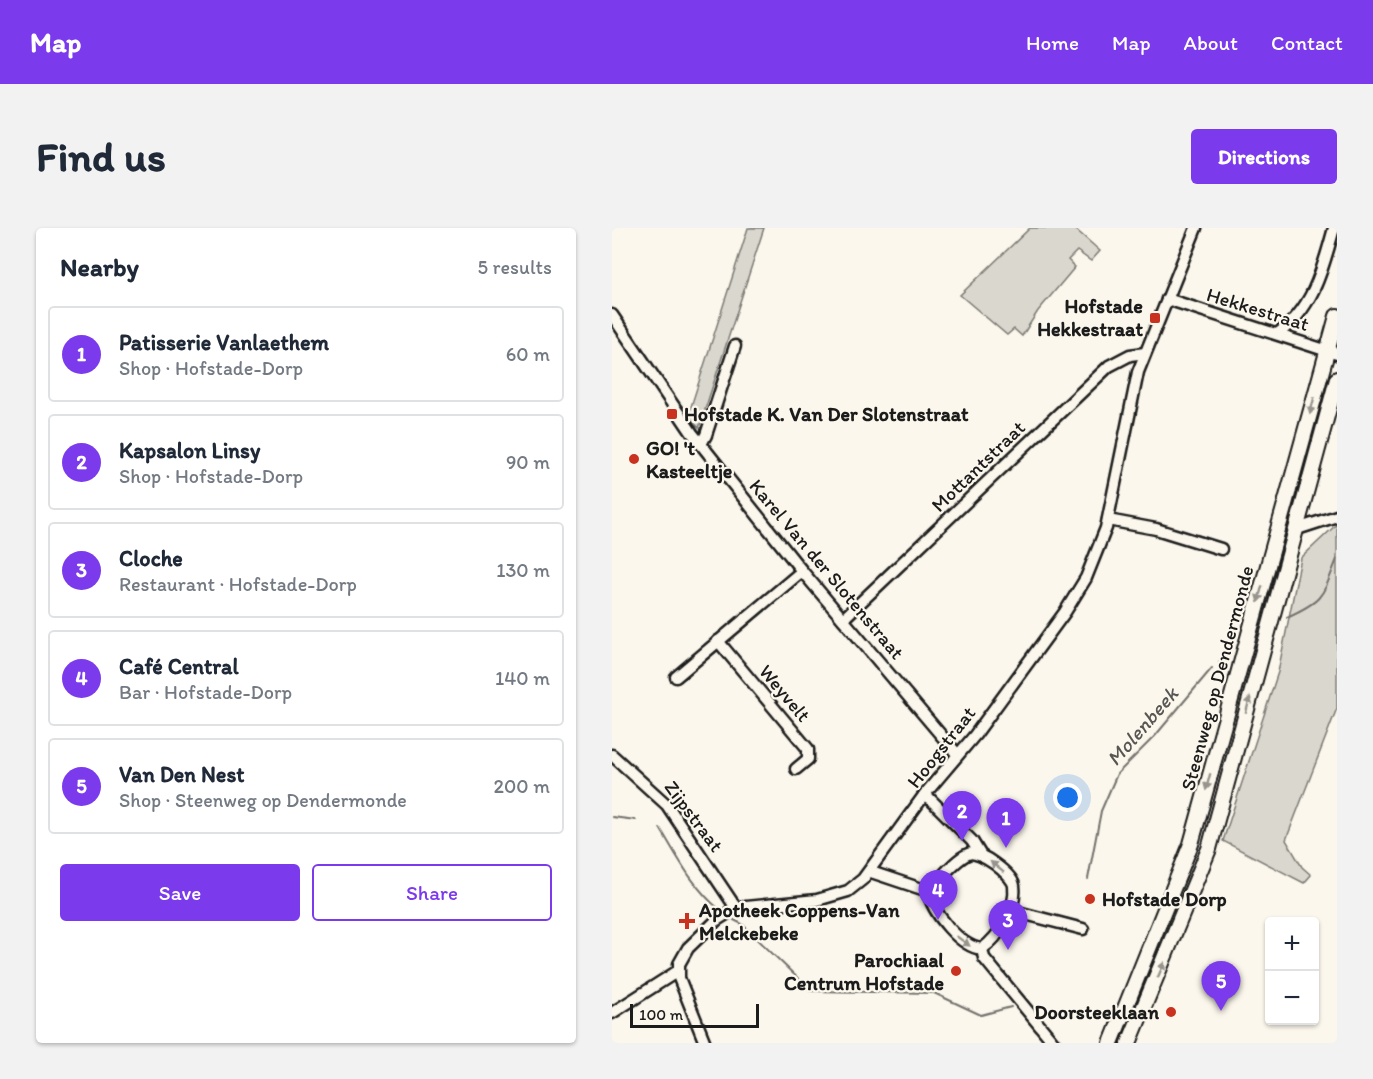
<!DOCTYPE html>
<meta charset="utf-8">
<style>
body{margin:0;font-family:Itim,sans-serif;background:#f2f2f3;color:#1f2937}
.controls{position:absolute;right:18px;bottom:18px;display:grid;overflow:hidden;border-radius:6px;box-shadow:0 2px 4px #0004}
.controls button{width:54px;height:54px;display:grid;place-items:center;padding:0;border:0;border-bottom:2px solid #e0e1e3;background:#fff;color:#1f2937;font:30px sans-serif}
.scale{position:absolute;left:18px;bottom:15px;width:129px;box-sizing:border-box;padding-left:6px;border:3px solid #1c1c1c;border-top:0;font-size:16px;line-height:21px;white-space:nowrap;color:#1c1c1c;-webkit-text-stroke:4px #fbf7ec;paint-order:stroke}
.you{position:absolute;left:456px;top:570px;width:21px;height:21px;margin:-15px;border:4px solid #fff;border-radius:50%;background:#1a73e8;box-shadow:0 0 0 9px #1a73e833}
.badge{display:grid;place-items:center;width:39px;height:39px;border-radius:50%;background:#7c3aed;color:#fff;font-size:20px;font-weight:700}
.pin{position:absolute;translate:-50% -50px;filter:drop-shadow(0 2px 3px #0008)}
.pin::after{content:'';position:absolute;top:32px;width:21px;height:18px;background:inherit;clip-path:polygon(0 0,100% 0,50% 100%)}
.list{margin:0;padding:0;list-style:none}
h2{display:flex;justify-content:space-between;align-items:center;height:78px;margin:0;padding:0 24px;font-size:26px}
h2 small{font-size:20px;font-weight:400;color:#747a83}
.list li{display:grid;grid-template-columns:39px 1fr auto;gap:18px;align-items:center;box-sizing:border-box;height:96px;margin:0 12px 12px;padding:0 12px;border:2px solid #e0e1e3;border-radius:6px}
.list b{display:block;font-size:22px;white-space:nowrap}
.list p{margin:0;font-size:20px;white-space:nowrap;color:#747a83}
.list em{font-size:20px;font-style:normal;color:#747a83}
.actions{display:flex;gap:12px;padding:18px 24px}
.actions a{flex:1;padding:14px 0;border:2px solid #7c3aed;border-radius:6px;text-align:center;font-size:21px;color:#7c3aed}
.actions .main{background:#7c3aed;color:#fff}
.map{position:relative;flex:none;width:725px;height:815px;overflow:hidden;border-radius:6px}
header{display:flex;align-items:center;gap:36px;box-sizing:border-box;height:84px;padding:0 30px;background:#7c3aed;color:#fff}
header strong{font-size:28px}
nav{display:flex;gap:33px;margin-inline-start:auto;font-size:21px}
.intro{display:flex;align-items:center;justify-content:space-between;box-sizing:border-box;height:144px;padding:0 36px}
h1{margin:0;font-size:42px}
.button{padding:15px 27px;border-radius:6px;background:#7c3aed;color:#fff;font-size:21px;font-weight:700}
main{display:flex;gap:36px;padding:0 36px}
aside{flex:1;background:#fff;border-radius:6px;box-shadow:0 2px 4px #0004}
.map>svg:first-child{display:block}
.green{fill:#dad7ce;stroke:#7b7a75;stroke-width:1.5}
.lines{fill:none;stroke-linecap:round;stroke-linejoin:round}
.stream{stroke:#74726e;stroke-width:2}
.minor-casing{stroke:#1c1c1c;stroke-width:15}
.major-casing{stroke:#1c1c1c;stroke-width:18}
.minor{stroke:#fbf7ec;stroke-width:10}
.major{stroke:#fbf7ec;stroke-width:14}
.oneway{fill:#97948e}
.poi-dot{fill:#c8321e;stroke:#fbf7ec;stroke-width:2}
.labels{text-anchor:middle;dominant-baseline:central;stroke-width:4.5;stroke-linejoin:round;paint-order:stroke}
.poi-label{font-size:20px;font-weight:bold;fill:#1c1c1c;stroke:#fbf7ec;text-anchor:start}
.street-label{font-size:20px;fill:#1c1c1c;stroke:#fbf7ec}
.water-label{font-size:21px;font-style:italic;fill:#575653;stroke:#fbf7ec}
</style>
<header>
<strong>Map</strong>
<nav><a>Home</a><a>Map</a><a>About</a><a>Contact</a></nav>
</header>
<div class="intro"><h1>Find us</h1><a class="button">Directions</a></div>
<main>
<aside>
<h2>Nearby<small>5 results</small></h2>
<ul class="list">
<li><span class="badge">1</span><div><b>Patisserie Vanlaethem</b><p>Shop · Hofstade-Dorp</p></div><em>60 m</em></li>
<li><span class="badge">2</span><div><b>Kapsalon Linsy</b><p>Shop · Hofstade-Dorp</p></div><em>90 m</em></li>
<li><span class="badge">3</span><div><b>Cloche</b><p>Restaurant · Hofstade-Dorp</p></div><em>130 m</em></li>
<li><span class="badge">4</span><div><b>Café Central</b><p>Bar · Hofstade-Dorp</p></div><em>140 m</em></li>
<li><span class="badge">5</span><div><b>Van Den Nest</b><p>Shop · Steenweg op Dendermonde</p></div><em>200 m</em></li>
</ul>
<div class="actions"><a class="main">Save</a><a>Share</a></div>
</aside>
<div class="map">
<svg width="725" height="815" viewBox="0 0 725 815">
<rect width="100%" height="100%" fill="#fbf7ec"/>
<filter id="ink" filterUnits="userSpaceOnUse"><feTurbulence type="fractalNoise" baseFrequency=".0167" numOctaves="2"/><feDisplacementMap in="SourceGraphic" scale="12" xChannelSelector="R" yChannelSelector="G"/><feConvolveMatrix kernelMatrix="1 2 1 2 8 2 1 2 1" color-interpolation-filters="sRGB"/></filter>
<g filter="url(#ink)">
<g class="green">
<polygon points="136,0 152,0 87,200 76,188"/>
<polygon points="418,0 462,0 488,23 479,33 465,23 456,32 463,39 426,83 410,108 402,101 395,107 348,67"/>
<polygon points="725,296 725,480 674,612 690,639 699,647 692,655 611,613 666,444 689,330"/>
</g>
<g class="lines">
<g class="stream">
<path d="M675,389C712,372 710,369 725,331"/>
<polyline points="607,434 618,424"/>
<polyline points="0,589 24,592"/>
<path d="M48,600C65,628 81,660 107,681"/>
<polyline points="476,651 489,583 505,546 543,508 600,440"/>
<polyline points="122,692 130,696 199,763 322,765 369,787 399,779"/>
</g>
<defs>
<g id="minor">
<polyline points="555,71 725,126"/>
<polyline points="0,87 80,205 190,343 345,526"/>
<path d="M665,106C701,82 711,40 722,0"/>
<polyline points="89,216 94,207 123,118"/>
<polyline points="496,292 544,301 609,321"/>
<polyline points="685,301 725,288"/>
<polyline points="231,391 497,138 518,127 533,125"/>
<polyline points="106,413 196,521 196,531 184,541"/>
<polyline points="64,449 190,343"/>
<polyline points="0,527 55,577 124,680"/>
<polyline points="313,566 360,613 368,626"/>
<path d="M259,644L316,663C320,684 348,719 370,721C387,709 405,680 402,658C401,647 367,621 356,626C341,633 328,652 316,663"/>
<polyline points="398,682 471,701"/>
<polyline points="370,721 372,730 442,815"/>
<polyline points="0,785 66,743"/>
<polyline points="93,815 67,750 67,736 76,720 105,692 124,680 205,672 236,663 251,651 313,566 363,507 453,384 474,350 494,300 526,144 584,0"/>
</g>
<g id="major">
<polyline points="499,815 579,616 725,88"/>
<polyline points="517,815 597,621 725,151"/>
</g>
</defs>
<use href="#minor" class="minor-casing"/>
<use href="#major" class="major-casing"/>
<use href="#minor" class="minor"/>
<use href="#major" class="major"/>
</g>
<defs><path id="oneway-solid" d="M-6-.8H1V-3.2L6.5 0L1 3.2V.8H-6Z" transform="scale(1.5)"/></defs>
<g class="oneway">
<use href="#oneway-solid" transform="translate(700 178) rotate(105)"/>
<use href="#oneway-solid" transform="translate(648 366) rotate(105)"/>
<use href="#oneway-solid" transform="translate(636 477) rotate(-75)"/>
<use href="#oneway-solid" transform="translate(596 554) rotate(105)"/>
<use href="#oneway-solid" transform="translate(385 639) rotate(-141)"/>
<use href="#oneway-solid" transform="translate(351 713) rotate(36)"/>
<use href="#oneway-solid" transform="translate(549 742) rotate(-67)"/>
</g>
</g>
<g class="poi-dot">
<rect x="537" y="84" width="12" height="12" rx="3"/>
<rect x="54" y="180" width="12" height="12" rx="3"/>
<circle cx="22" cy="231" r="6"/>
<circle cx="478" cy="671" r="6"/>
<path d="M72 684h6v6h6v6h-6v6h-6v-6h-6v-6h6z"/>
<circle cx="344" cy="743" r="6"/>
<circle cx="559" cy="784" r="6"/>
</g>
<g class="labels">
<g class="poi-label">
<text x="531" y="78" text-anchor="end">Hofstade<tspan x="531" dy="23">Hekkestraat</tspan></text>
<text x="72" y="186">Hofstade K. Van Der Slotenstraat</text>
<text x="34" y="220">GO! 't<tspan x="34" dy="23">Kasteeltje</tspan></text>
<text x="490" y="671">Hofstade Dorp</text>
<text x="87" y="682">Apotheek Coppens-Van<tspan x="87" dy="23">Melckebeke</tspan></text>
<text x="332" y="732" text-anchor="end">Parochiaal<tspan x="332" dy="23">Centrum Hofstade</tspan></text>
<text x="547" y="784" text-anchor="end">Doorsteeklaan</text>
</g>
<g class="street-label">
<text transform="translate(646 81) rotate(17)">Hekkestraat</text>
<text transform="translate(366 238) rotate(-44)">Mottantstraat</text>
<text transform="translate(215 341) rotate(50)">Karel Van der Slotenstraat</text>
<text transform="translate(605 450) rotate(-75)">Steenweg op Dendermonde</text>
<text transform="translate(173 465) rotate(50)">Weyvelt</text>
<text transform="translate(329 519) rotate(-52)">Hoogstraat</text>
<text transform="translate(82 588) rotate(53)">Zijpstraat</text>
</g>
<g class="water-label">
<text transform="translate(530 498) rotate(-49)">Molenbeek</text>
</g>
</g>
</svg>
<div class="controls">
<button>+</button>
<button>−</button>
</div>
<div class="scale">100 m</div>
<div class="you"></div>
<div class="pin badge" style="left:394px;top:620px">1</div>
<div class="pin badge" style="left:350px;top:613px">2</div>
<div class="pin badge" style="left:396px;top:722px">3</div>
<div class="pin badge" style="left:326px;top:692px">4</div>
<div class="pin badge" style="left:609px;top:783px">5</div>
</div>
</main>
